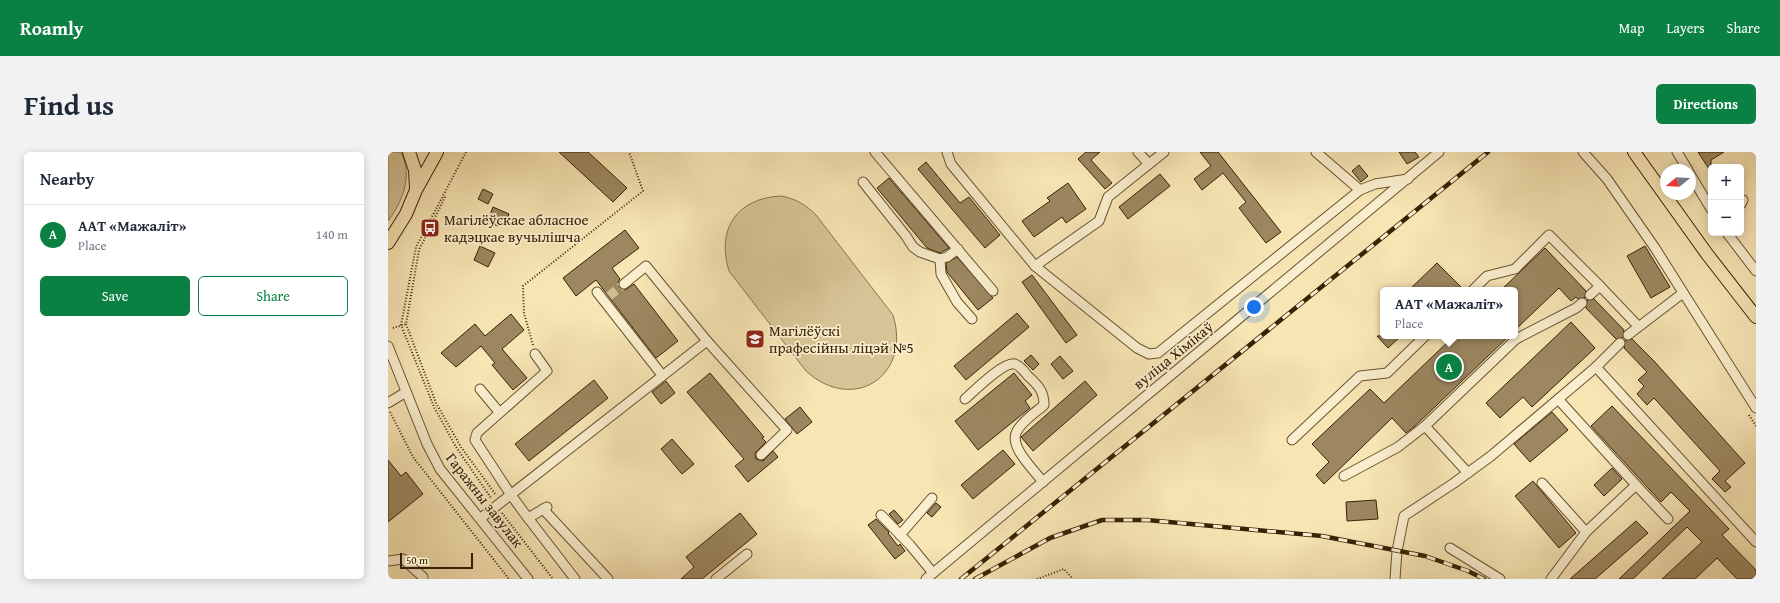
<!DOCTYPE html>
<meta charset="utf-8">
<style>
body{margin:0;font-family:"Gentium Book Plus",serif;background:#f2f2f3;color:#1f2937}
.controls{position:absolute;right:12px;top:12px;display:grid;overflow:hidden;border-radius:6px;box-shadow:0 2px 10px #0003}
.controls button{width:36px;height:36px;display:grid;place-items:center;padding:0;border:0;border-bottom:1px solid #e0e1e3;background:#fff;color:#1f2937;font:20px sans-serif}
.compass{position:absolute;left:1272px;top:12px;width:36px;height:36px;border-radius:50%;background:#fff;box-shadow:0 2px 10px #0003;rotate:252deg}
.scale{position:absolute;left:12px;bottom:10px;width:73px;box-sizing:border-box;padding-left:4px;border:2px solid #392204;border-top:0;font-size:11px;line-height:14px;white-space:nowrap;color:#392204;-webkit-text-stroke:3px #faeece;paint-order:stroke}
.you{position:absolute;left:866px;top:155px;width:14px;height:14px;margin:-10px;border:3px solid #fff;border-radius:50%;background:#1a73e8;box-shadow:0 0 0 6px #1a73e833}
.badge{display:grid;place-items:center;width:26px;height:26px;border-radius:50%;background:#0b8043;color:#fff;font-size:13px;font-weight:700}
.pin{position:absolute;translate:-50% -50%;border:2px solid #fff;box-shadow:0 1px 4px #0006}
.popup{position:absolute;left:992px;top:135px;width:138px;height:52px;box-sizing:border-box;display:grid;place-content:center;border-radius:6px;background:#fff;filter:drop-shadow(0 1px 3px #0005);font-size:13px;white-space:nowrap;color:#747a83}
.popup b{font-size:15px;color:#1f2937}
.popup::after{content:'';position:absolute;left:50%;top:100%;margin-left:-8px;border:8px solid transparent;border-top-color:#fff}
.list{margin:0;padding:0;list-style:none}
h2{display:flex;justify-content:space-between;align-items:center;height:52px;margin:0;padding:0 16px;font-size:17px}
h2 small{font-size:13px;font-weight:400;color:#747a83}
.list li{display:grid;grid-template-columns:26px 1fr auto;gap:12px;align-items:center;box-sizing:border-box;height:60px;padding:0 16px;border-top:1px solid #e0e1e3}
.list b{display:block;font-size:15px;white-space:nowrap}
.list p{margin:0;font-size:13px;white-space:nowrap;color:#747a83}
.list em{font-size:13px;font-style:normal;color:#747a83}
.actions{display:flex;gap:8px;padding:12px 16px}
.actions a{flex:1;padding:9px 0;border:1px solid #0b8043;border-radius:6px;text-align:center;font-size:14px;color:#0b8043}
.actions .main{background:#0b8043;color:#fff}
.map{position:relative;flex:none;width:1368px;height:427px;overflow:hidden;border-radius:6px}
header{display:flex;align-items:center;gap:24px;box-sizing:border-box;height:56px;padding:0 20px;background:#0b8043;color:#fff}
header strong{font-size:19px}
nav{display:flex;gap:22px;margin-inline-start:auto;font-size:14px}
.intro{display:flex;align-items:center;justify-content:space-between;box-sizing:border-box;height:96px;padding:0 24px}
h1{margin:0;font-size:28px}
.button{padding:10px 18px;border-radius:6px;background:#0b8043;color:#fff;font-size:14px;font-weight:700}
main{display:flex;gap:24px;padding:0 24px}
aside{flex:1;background:#fff;border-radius:6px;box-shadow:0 2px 10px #0003}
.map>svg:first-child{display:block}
.green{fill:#d7c496;stroke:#88734d}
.building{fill:#9c8760;stroke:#392204}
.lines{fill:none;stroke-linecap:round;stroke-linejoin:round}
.minor-tunnel{stroke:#d1be91;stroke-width:9;stroke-dasharray:9 4.5;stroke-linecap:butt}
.minor-casing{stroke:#685330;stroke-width:11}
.major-casing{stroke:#392204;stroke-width:14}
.path{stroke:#392204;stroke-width:2;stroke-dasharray:1 2;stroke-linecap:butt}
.minor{stroke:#faeece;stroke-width:9}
.major{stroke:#f7e5b4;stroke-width:12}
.rail-casing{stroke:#392204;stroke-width:4.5}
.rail{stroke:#faeece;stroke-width:3;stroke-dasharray:9;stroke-linecap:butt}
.labels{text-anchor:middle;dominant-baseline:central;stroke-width:3.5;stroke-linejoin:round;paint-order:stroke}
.poi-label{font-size:15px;fill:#392204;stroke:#faeece;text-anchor:start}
.street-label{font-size:15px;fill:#392204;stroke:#faeece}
</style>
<header>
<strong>Roamly</strong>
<nav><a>Map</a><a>Layers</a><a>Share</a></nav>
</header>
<div class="intro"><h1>Find us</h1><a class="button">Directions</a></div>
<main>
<aside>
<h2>Nearby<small></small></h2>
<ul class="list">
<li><span class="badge">A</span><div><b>ААТ «Мажаліт»</b><p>Place</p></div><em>140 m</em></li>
</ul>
<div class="actions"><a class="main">Save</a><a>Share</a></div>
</aside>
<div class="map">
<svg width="1368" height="427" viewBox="0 0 1368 427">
<rect width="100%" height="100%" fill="#f7e5b4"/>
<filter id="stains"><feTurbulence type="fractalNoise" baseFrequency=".005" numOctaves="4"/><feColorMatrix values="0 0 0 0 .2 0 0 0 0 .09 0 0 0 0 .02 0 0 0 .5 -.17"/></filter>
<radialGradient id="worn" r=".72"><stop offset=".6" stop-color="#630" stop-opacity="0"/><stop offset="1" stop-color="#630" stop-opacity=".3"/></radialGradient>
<g class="green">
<path d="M0,0H13C25,23 15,49 0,69Z"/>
<path d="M393,44C408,47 417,52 428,63L505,163C524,224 465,262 418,219L341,119C328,77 349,46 393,44Z"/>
</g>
<g class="building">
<polygon points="171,0 200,0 239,36 225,50"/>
<polygon points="698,0 712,0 703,8 724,31 717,37 690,7"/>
<polygon points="812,0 830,0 893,80 878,91 851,56 858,50 835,21 814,38 806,27 823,14"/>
<polygon points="1011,0 1027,0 1031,5 1019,12"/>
<polygon points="1310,0 1336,0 1323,8 1323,20"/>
<polygon points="538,10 572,51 581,45 612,83 597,96 530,17"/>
<polygon points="971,13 980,24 973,30 964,19"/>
<polygon points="772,22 782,34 740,67 731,55"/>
<polygon points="501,26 561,96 552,101 539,96 489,36"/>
<polygon points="680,31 698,57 678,71 674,65 646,85 634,69 662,49 659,46"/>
<polygon points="95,37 105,42 100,52 90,47"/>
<polygon points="105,55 121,62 117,73 112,70 110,74 99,70"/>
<polygon points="237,78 251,96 224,116 232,127 230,130 231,135 237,138 246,132 290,189 268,206 208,128 188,144 175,126"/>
<polygon points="92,94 107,101 100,115 86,108"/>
<polygon points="1257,94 1282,135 1263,146 1239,104"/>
<polygon points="1157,96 1198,139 1197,146 1190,147 1188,145 1183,149 1171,136 1127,178 1127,138 1113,138"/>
<polygon points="569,105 605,146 590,158 559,120 558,111"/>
<polygon points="1049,111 1076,138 1021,138"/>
<polygon points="644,123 689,183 678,191 634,130"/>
<polygon points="1206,147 1236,178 1235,186 1228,187 1198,156 1199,148"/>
<polygon points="629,161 641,175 578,228 566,214"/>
<polygon points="123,162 136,178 114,197 139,226 125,238 104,213 107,211 93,194 68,215 53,201 87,172 97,184"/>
<polygon points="1183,170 1207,196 1144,255 1135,245 1112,266 1098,251"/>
<polygon points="989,184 1013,184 1000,196"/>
<polygon points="1066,184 1121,184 1026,275 1018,281 1004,266 936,332 928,323 941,310 924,292 982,237 996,251"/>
<polygon points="1244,187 1266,209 1357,311 1337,329 1343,335 1337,340 1324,327 1332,319 1266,246 1259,253 1249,242 1256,234 1250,228 1259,220 1236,196 1237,188"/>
<polygon points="643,203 651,212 645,218 636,209"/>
<polygon points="672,204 685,219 675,227 663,212"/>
<polygon points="322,221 376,285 374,286 378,290 367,301 368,307 375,309 385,299 390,305 360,330 347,314 356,307 299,240"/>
<polygon points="626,221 644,243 637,249 642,256 590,298 567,269"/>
<polygon points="206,228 220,246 141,309 127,292"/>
<polygon points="278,229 287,241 273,252 264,240"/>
<polygon points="697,229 709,243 645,299 633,285"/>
<polygon points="1224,254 1341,377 1334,383 1368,418 1368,427 1349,427 1329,406 1307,427 1274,427 1314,390 1299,375 1245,427 1231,427 1302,359 1283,340 1273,350 1203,274"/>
<polygon points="412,255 424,270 409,282 397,267"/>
<polygon points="1164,260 1180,278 1142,310 1126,292"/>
<polygon points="284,287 306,312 294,322 273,297"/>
<polygon points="615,298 627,312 585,347 573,333"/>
<polygon points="0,308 13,324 18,320 35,342 0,370"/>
<polygon points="1224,316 1234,327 1216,344 1206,333"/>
<polygon points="1145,329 1188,381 1171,396 1127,344"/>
<polygon points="988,348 990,367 959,369 958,350"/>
<polygon points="548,351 553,355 544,365 539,361"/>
<polygon points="506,358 515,368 510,372 501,362"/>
<polygon points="352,361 369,382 314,427 293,427 306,415 298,405"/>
<polygon points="488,367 501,380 500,381 510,394 512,392 517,399 507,407 480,373"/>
<polygon points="1248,369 1260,381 1207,427 1182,427"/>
</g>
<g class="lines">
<polyline class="minor-tunnel" points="221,144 236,132"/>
<defs>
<g id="minor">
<polyline points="487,0 605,139"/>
<polyline points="559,0 563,12 647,114 749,196 761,202 770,201 972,38 987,32 1020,27"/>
<polyline points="750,0 761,12"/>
<polyline points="928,0 972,38"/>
<polyline points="1195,0 1219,27 1267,96 1368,256"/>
<polyline points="1289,0 1300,18"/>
<polyline points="1302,22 1323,57"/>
<polyline points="475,30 518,84 525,95 532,100 552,107 559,105 570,97"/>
<polyline points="1353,52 1355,48"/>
<polyline points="1339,81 1368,119"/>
<polyline points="552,107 553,122 569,150 584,167"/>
<polyline points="647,114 711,69 720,45 776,0"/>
<polyline points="236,132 258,114 319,189 399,278 373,303"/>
<polyline points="1085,138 1099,124 1127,117 1161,83 1212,134"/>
<polyline points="209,140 274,223"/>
<polyline points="1202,143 1212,134 1250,174"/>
<polyline points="1240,183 1295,141"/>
<polyline points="0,194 39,292 52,317 140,427"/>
<polyline points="147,202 159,219 89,281 87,288 123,343 140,366 159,355"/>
<polyline points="1208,215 1232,191"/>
<polyline points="92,237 111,260"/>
<path d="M577,247C586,239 616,209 627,212C632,214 637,220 640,224C650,233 656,239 656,253C648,260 634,269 629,279C620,294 646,318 655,330"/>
<polyline points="0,251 18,240"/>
<polyline points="904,288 972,224 999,221 1037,184"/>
<polyline points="1080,321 1037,274 1128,187 1188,156 1194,151"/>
<polyline points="956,324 1010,295 1037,274"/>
<polyline points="1154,331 1198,380"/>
<polyline points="1248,333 1280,367"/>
<polyline points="155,357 220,427"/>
<polyline points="493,363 522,393 545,421"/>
<polyline points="93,366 319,189"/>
<polyline points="140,366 187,427"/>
<polyline points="512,383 544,346"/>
<polyline points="1062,396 1112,427"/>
<polyline points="0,409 15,407 35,425"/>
<polyline points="328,427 359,402"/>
<polyline points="538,427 1051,0"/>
<polyline points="1007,427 1009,399 1016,364 1066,331 1103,304 1208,215 1368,390"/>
<polyline points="1163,427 1198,380 1248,333 1170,247"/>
</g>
<g id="major">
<polyline points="21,0 27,18 28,37"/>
<polyline points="1246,0 1319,102 1368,165"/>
<polyline points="0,91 18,62 28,38 49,0"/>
</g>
</defs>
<use href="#minor" class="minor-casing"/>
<use href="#major" class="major-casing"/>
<g class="path">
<polyline points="78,0 28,95 13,173 46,255 68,295 103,346"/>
<polyline points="18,172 48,251 73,295 108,343"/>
<polyline points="5,176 18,172 31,98 58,43"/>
<polyline points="145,193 136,161 135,134 255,39 241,0"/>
<polyline points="2,260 25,305 121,427"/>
<polyline points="1361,263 1368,274"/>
<polyline points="114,361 165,427"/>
<polyline points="649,427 676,417 685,427"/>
</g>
<use href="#minor" class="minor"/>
<use href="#major" class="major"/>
<defs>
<g id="rail">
<polyline points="573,427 1100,0"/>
<polyline points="587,427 662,386 714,368 759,368 934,384 1037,404 1080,419 1096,427"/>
</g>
</defs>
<use href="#rail" class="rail-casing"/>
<use href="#rail" class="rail"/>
</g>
<defs>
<symbol id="bus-square" viewBox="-11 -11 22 22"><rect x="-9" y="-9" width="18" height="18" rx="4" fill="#8f2418" stroke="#faeece"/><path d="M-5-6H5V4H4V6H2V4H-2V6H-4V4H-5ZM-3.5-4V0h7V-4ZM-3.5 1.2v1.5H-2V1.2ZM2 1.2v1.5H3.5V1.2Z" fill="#fff"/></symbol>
<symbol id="university-square" viewBox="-11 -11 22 22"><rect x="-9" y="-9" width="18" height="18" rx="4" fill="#8f2418" stroke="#faeece"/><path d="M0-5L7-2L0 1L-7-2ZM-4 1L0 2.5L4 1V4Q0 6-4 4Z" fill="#fff"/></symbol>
</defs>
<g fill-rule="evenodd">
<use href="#bus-square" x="31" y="65" width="22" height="22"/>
<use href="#university-square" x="356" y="176" width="22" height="22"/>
</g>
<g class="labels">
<g class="poi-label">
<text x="56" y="67">Магілёўскае абласное<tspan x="56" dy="17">кадэцкае вучылішча</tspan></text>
<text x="381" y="178">Магілёўскі<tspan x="381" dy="17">прафесійны ліцэй №5</tspan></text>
</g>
<g class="street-label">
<text transform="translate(785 203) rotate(-39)">вуліца Хімікаў</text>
<text transform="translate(97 348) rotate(52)">Гаражны завулак</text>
</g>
</g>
<rect width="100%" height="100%" filter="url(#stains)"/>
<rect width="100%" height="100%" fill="url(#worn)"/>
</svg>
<div class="controls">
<button>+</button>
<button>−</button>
</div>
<svg class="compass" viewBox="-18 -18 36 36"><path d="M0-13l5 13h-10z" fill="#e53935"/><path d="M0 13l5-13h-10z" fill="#747a83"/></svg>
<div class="scale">50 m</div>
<div class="you"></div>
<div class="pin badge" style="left:1061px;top:215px">A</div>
<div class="popup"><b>ААТ «Мажаліт»</b>Place</div>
</div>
</main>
